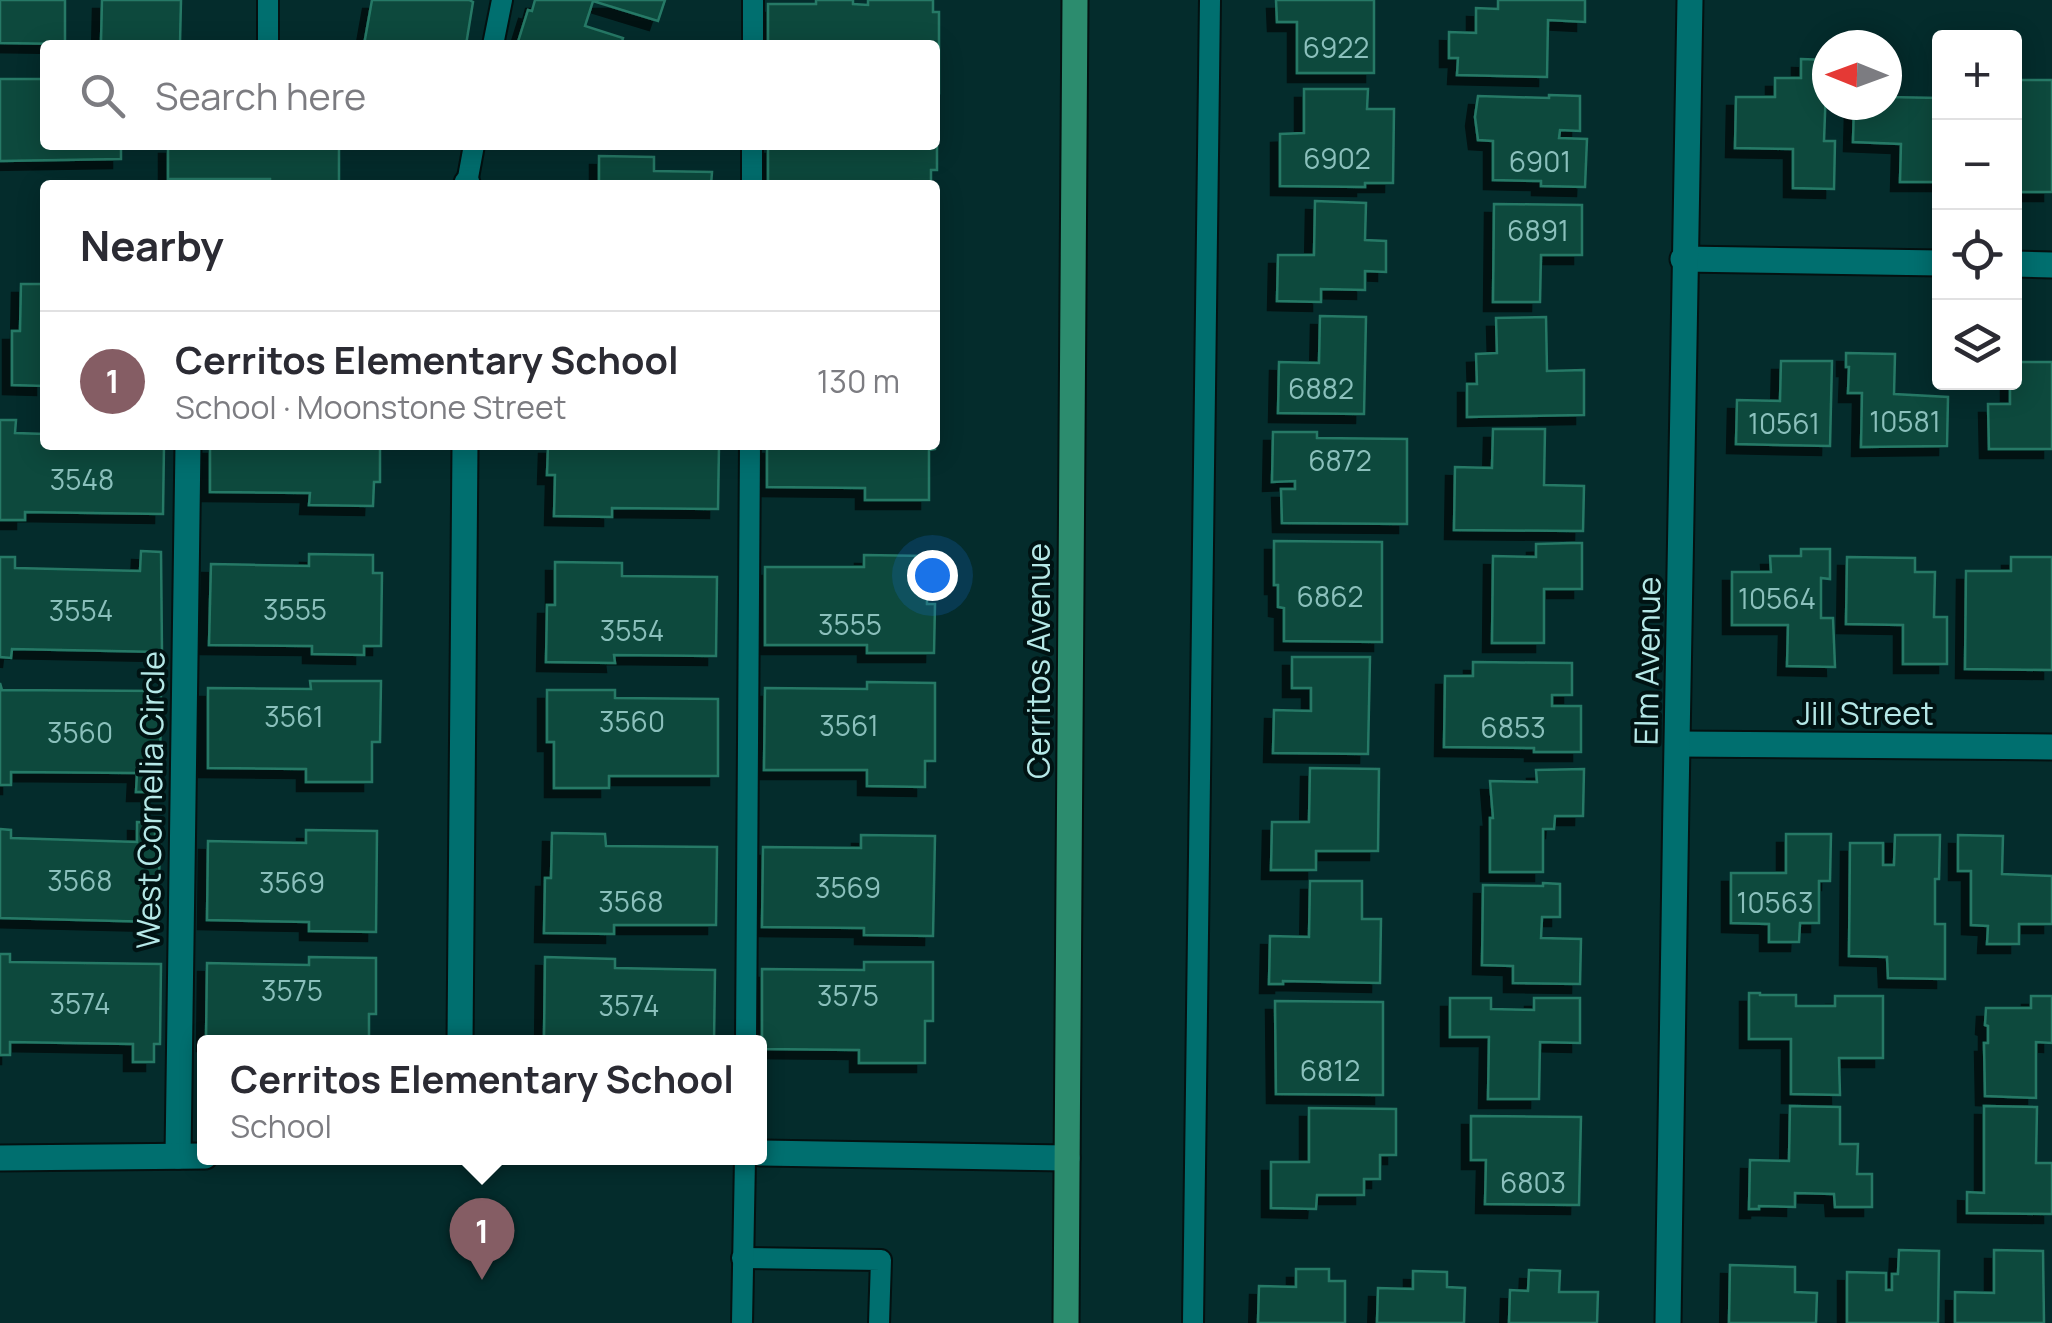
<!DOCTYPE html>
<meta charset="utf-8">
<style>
body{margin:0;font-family:Manrope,sans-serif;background:#f2f2f3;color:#2b2b33}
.controls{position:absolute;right:30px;top:30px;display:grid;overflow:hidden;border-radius:10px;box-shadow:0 5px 25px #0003}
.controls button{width:90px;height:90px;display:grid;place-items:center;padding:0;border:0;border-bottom:2px solid #e1e1e2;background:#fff;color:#2b2b33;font:50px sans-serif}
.compass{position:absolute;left:1812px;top:30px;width:90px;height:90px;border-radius:50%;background:#fff;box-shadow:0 5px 25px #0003;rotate:271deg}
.you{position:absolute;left:932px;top:575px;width:35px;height:35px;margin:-25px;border:8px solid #fff;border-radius:50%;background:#1a73e8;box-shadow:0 0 0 15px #1a73e833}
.badge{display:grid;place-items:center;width:65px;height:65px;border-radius:50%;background:#855d64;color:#fff;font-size:32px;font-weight:700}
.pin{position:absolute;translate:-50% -82px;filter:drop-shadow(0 2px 5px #0008)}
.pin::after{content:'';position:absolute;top:52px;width:35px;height:30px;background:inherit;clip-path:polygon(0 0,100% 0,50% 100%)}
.popup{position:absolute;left:197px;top:1035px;width:570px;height:130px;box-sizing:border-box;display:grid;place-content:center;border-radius:10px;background:#fff;filter:drop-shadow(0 2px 8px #0005);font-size:32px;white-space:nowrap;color:#7c7c81}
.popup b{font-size:38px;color:#2b2b33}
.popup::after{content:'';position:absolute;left:50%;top:100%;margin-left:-20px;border:20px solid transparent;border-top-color:#fff}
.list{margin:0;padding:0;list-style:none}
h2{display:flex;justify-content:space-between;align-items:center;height:130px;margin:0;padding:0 40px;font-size:42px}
h2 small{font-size:32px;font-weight:400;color:#7c7c81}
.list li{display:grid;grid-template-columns:65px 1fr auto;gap:30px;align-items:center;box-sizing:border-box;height:140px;padding:0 40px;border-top:2px solid #e1e1e2}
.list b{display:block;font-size:38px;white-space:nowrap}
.list p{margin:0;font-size:32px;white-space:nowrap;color:#7c7c81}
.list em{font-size:32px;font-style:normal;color:#7c7c81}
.icon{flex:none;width:55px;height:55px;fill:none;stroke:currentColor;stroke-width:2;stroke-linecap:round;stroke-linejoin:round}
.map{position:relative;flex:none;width:2052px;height:1323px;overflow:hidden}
.search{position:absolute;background:#fff;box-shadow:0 5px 25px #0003;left:40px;top:40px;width:900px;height:110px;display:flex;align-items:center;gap:25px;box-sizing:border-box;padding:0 35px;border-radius:10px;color:#7c7c81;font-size:38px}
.panel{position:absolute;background:#fff;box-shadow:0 5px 25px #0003;left:40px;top:180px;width:900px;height:270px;border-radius:10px}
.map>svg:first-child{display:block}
.building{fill:#0c493c;stroke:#267966;stroke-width:2.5;filter:url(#shadow)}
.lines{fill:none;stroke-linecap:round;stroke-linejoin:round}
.service-casing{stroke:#041111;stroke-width:24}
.minor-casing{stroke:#041111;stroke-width:29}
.secondary-casing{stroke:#041111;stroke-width:29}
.service{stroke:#006f6f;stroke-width:20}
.minor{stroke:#006f6f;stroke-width:25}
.secondary{stroke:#2c8c6e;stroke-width:25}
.labels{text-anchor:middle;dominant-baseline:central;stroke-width:8;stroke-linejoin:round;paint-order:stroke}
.number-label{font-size:28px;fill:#8bc0bc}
.street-label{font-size:32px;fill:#b5e8e7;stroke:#001313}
</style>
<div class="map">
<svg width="2052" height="1323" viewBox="0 0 2052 1323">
<defs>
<filter id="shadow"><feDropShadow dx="-9" dy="9" stdDeviation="0" flood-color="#0009"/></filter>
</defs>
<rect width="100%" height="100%" fill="#042c2c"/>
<g class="building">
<polygon points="0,0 65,0 65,44 0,43"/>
<polygon points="102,0 181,0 180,43 101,42"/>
<polygon points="372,0 469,0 473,2 466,45 364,45"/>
<polygon points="535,0 665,0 658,21 593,1 585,26 623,38 621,45 517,45 528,10 532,11"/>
<polygon points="816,0 853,0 853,4 868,5 868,0 933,0 933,12 939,12 939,93 935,92 935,45 768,45 768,4 816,4"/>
<polygon points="1276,0 1374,0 1374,73 1297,73 1297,22 1277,22"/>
<polygon points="1498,0 1585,0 1585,22 1548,20 1547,77 1457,75 1458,58 1449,58 1449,32 1476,33 1476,8 1498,9"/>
<polygon points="1801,59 1827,60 1824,141 1835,141 1834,189 1793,188 1793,149 1735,148 1736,97 1775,97 1775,78 1801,78"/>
<polygon points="0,79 45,79 45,145 121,145 121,159 0,161"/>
<rect x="2014" y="80" width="38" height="112"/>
<polygon points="1304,89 1368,89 1367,109 1394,109 1393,183 1365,183 1365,187 1280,186 1280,134 1304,133"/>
<polygon points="1549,95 1580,96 1580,131 1560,130 1559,138 1587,139 1585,187 1541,186 1541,181 1493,180 1493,141 1478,140 1475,117 1478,96 1549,98"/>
<polygon points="1887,97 1940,98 1940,182 1900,182 1901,144 1853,142 1854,105 1887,105"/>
<polygon points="935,119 937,119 937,170 931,170 931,185 768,185 768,145 935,145"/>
<polygon points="168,145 339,145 339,185 270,185 270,179 168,179"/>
<polygon points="599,156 654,157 654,171 712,172 711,185 599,185"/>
<polygon points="1315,201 1366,203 1365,240 1386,241 1386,272 1365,271 1365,290 1321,289 1321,302 1277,301 1278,255 1314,255"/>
<polygon points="1494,204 1582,205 1582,255 1541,255 1540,302 1493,302"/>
<polygon points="21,284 45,284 45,386 12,385 12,331 20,331"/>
<polygon points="1320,316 1366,317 1364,414 1278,413 1279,362 1319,363"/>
<polygon points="1546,317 1547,371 1584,370 1584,415 1467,417 1467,384 1477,384 1476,354 1497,353 1496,318"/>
<polygon points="1846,353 1895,354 1894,394 1948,397 1947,446 1861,447 1862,393 1848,393 1849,367 1846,367"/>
<polygon points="1781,361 1832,361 1830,446 1736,444 1737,400 1780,401"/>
<polygon points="2014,362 2052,362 2052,449 1989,449 1988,404 2010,404 2010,382 2014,382"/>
<polygon points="935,402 935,449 929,450 929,500 865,500 865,488 767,487 767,445 935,445"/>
<polygon points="0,420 16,420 15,433 45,434 45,445 164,445 163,514 25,512 25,520 0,520"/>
<polygon points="1493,429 1545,429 1544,485 1584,486 1583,531 1454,530 1455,467 1492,468"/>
<polygon points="1273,432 1317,432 1317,438 1407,439 1407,524 1282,523 1281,489 1295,489 1295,481 1272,482"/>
<polygon points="210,445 380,445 380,482 374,482 373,506 309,505 310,493 210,492"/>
<polygon points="548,445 719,445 718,509 612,508 612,517 554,516 555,475 547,475"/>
<polygon points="1274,541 1382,542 1382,642 1284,641 1284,608 1278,607 1278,585 1274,585"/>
<polygon points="1572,543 1582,543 1582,589 1544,589 1544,643 1492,643 1493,556 1536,557 1536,544"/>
<polygon points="1801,549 1830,549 1830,579 1821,578 1821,618 1833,618 1835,667 1787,666 1788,625 1732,625 1732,572 1771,572 1770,556 1801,556"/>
<polygon points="141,551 161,552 162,652 12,649 11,658 0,657 0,557 15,557 15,568 140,571"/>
<polygon points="309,554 373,555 373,573 382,573 381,646 364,646 364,655 312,654 312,646 209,645 211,564 309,566"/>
<polygon points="864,555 927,556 927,604 935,604 934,653 867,653 867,645 765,645 765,567 864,567"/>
<polygon points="1847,557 1915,558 1915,572 1935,572 1934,617 1947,617 1947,664 1903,664 1903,625 1846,624"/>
<polygon points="2011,557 2052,557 2052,670 1965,669 1966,571 2011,571"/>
<polygon points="555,562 622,563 622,576 717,577 716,656 614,655 615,663 546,662 547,605 555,605"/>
<polygon points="1292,657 1370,657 1368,754 1273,753 1274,710 1311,711 1311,688 1292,688"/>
<polygon points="1473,662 1572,663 1572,695 1552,695 1552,706 1581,706 1581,752 1534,752 1534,748 1444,747 1445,676 1473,676"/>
<polygon points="310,681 381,681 380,742 372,742 372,782 306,782 306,769 208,768 208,688 311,689"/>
<polygon points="867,682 935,683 935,761 925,761 925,787 867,786 867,770 764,770 765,688 867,689"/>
<polygon points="0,683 2,690 161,691 160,772 156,772 156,792 136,792 137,773 11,772 11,785 0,785"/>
<polygon points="547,690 615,690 615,698 718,699 718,776 609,776 609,788 554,788 554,742 547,742"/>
<polygon points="1310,768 1379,769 1378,851 1316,851 1316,870 1271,870 1272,822 1309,822"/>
<polygon points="1584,769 1583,816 1555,816 1554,829 1543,829 1543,872 1490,872 1490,818 1493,818 1490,781 1537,782 1536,770"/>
<polygon points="137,822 155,823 155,842 160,842 158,922 0,918 0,829 11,830 11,838 137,842"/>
<polygon points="306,830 377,831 376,932 309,931 309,922 207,920 208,841 306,843"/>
<polygon points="552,833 605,834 606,846 717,847 716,925 614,925 614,934 544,933 545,878 551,878"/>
<polygon points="1786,834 1831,834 1830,881 1819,881 1819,923 1800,923 1799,942 1769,942 1769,924 1731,923 1731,873 1786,873"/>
<polygon points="861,835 935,836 933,936 864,935 864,928 762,927 763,847 861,848"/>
<polygon points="1895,835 1940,835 1939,879 1935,879 1935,924 1945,924 1945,979 1888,978 1887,957 1849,956 1850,843 1883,843 1883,865 1894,865"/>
<polygon points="1958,835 2003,836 2002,874 2052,876 2052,924 2019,924 2019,944 1987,944 1988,926 1971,925 1971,871 1958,871"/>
<polygon points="1310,881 1362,881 1362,919 1381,919 1380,983 1283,981 1283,984 1269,984 1270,936 1309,937"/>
<polygon points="1543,883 1560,884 1560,917 1542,917 1541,938 1581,939 1580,984 1513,983 1513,966 1482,965 1483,885 1543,886"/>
<polygon points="0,954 10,954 10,962 161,964 160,1044 154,1044 154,1062 133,1062 133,1044 10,1042 10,1055 0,1055"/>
<polygon points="309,957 376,958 376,1014 369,1014 369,1042 206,1042 207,963 309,965"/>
<polygon points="545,957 615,959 615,968 715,970 714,1042 552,1042 552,1040 544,1039"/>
<polygon points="864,962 933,962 933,1021 925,1021 925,1063 859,1063 859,1050 762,1049 762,969 864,970"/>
<polygon points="1749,993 1760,993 1760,995 1796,995 1796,1006 1835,1006 1835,996 1883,996 1883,1058 1839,1058 1840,1095 1791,1094 1791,1039 1749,1039"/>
<polygon points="2031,996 2052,996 2052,1043 2036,1042 2036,1098 1985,1096 1984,1043 1988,1043 1988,1026 1985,1025 1986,1008 2031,1008"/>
<polygon points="1450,998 1491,998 1491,1009 1534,1010 1534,998 1580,998 1580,1043 1540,1042 1539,1099 1488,1099 1489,1037 1450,1037"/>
<polygon points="1275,1001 1383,1002 1383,1095 1276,1094"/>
<polygon points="1790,1106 1840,1107 1840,1144 1858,1144 1857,1174 1872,1174 1872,1207 1835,1207 1834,1194 1795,1193 1795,1207 1759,1206 1759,1209 1749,1209 1750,1160 1789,1161"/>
<polygon points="1984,1106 2037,1107 2036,1163 2052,1163 2052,1214 1967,1213 1967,1192 1984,1193"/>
<polygon points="1309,1108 1396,1109 1396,1155 1380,1155 1380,1179 1364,1179 1364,1195 1317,1195 1316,1209 1271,1208 1271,1162 1309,1162"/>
<polygon points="1471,1116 1581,1117 1579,1205 1485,1204 1486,1160 1471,1160"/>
<polygon points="1899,1250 1939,1251 1938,1323 1847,1323 1847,1272 1886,1273 1886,1290 1892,1290 1892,1274 1898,1274"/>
<polygon points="1994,1250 2043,1251 2044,1323 1955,1323 1955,1292 1994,1293"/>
<polygon points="1730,1265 1795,1267 1795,1292 1817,1293 1816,1323 1729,1323"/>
<polygon points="1296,1269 1329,1269 1329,1281 1345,1281 1345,1323 1258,1323 1259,1286 1296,1287"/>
<polygon points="1529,1270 1560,1271 1559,1292 1598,1292 1597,1323 1509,1323 1510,1290 1528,1291"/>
<polygon points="1413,1271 1447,1272 1447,1287 1465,1288 1464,1323 1377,1323 1378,1288 1413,1289"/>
</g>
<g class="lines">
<defs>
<g id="service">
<polyline points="268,40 268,0"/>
<polyline points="493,45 502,0"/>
<polyline points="753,45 753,0"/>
<polyline points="467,183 474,145"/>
<polyline points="752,185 752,145"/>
<polyline points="746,1042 750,445"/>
<polyline points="742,1258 881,1260 879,1323"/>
<polyline points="742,1323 745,1158"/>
<polyline points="1193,1323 1210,0"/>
</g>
<g id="minor">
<polyline points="467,185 467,183"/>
<polyline points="1683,259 1940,263"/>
<polyline points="2014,264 2052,265"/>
<polyline points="1678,744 2052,747"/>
<polyline points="460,1042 465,445"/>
<polyline points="760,1153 1067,1158"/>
<polyline points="178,1156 188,445"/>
<polyline points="0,1158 205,1156"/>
<path d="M1668,1323C1676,882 1679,441 1690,0"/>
</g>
<polyline id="secondary" points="1066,1323 1075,0"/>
</defs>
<use href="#service" class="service-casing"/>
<use href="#minor" class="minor-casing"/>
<use href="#secondary" class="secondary-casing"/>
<use href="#service" class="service"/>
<use href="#minor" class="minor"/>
<use href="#secondary" class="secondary"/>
</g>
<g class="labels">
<g class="number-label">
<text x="1336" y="47">6922</text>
<text x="1337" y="158">6902</text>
<text x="1540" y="161">6901</text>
<text x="1538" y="230">6891</text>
<text x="1321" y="388">6882</text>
<text x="1905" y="421">10581</text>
<text x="1784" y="423">10561</text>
<text x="1340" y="460">6872</text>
<text x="82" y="479">3548</text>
<text x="1330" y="596">6862</text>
<text x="1777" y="598">10564</text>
<text x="295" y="609">3555</text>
<text x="81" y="610">3554</text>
<text x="850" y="624">3555</text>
<text x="632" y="630">3554</text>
<text x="294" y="716">3561</text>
<text x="632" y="721">3560</text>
<text x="849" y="725">3561</text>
<text x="1513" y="727">6853</text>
<text x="80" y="732">3560</text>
<text x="80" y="880">3568</text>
<text x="292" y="882">3569</text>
<text x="848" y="887">3569</text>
<text x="631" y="901">3568</text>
<text x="1775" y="902">10563</text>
<text x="292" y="990">3575</text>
<text x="848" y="995">3575</text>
<text x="80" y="1003">3574</text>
<text x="629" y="1005">3574</text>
<text x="1330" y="1070">6812</text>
<text x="1533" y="1182">6803</text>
</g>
<g class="street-label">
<text transform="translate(1038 661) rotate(-90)">Cerritos Avenue</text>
<text transform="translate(1647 661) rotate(-89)">Elm Avenue</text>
<text x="1865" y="713">Jill Street</text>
<text transform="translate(150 800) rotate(-89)">West Cornelia Circle</text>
</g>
</g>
</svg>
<div class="controls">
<button>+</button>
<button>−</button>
<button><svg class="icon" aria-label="locate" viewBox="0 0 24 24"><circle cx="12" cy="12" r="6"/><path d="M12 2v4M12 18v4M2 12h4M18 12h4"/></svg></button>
<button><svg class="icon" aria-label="layers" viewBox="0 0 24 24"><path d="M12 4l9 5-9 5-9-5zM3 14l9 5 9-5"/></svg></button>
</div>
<svg class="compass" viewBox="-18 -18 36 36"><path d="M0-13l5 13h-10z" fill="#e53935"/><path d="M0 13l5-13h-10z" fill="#7c7c81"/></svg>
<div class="you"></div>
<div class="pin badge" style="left:482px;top:1280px">1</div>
<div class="popup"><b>Cerritos Elementary School</b>School</div>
<div class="search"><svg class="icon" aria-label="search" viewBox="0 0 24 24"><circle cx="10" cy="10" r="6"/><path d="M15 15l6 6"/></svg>Search here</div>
<section class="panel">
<h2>Nearby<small></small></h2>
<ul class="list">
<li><span class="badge">1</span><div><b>Cerritos Elementary School</b><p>School · Moonstone Street</p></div><em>130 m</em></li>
</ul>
</section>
</div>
